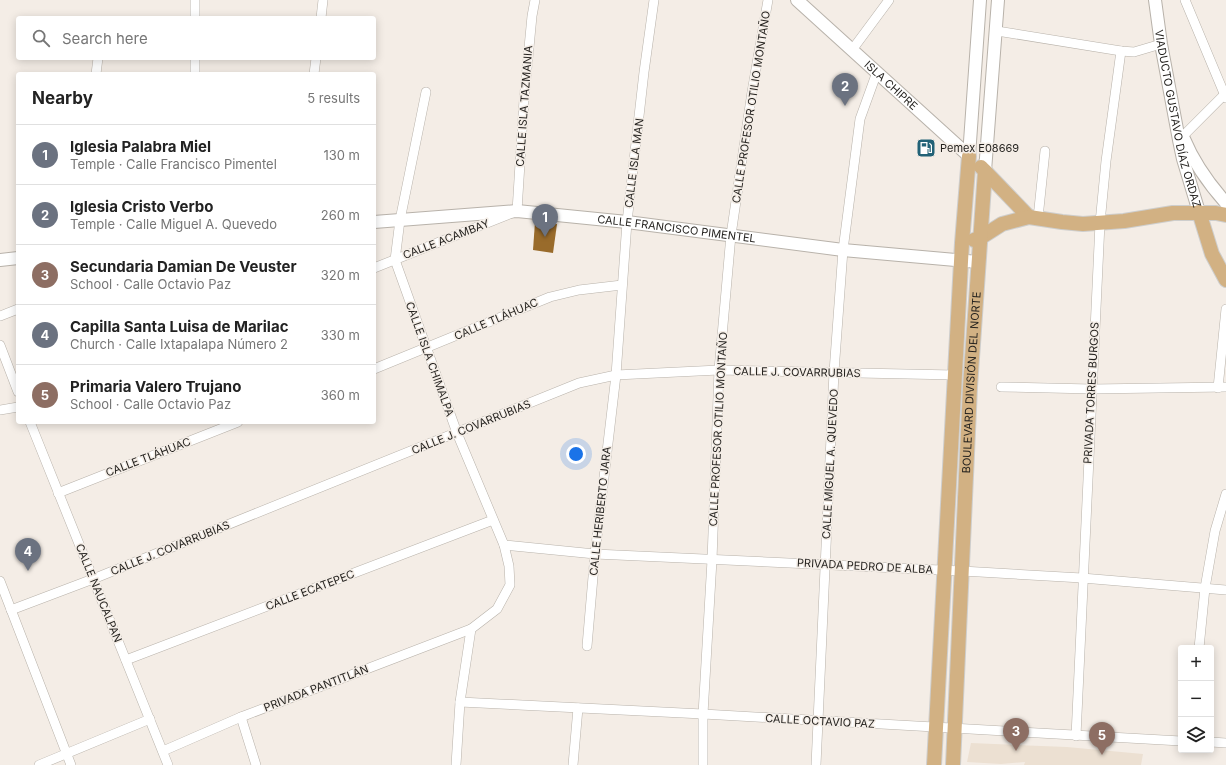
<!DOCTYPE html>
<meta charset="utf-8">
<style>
body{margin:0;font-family:Inter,sans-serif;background:#f2f2f2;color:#222}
.controls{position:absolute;right:12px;bottom:12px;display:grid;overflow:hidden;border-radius:4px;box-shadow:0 2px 10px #0003}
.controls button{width:36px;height:36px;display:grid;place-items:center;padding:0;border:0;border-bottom:1px solid #e0e0e0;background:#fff;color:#222;font:20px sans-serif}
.you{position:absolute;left:576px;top:454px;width:14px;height:14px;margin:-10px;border:3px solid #fff;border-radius:50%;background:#1a73e8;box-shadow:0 0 0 6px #1a73e833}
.badge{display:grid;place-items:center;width:26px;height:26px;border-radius:50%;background:#226277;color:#fff;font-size:13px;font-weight:700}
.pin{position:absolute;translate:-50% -33px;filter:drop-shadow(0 1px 2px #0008)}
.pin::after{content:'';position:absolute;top:21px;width:14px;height:12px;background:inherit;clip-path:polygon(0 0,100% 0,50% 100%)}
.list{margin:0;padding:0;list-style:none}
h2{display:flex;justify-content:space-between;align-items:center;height:52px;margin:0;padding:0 16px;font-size:17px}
h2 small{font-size:13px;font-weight:400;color:#767676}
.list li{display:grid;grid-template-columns:26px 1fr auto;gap:12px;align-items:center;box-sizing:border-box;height:60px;padding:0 16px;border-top:1px solid #e0e0e0}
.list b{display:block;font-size:15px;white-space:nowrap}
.list p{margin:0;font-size:13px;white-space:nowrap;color:#767676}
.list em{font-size:13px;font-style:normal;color:#767676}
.icon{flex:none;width:22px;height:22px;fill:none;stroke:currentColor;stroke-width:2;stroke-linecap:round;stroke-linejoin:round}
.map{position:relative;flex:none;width:1226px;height:765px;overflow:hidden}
.search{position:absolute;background:#fff;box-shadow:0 2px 10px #0003;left:16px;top:16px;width:360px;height:44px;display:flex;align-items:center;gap:10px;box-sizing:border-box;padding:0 14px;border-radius:4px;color:#767676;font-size:15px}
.panel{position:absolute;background:#fff;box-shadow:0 2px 10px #0003;left:16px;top:72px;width:360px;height:352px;border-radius:4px}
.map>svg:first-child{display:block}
.built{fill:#ece0d2}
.building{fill:#996b2b}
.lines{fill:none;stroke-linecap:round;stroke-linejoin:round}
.street-casing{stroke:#b8b2aa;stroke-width:10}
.secondary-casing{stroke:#b8b2aa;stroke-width:14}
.primary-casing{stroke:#cececd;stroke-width:16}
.street{stroke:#fff;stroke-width:9}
.secondary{stroke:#fff;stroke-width:12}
.primary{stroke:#d2b183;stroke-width:14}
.labels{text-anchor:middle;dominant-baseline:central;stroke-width:3;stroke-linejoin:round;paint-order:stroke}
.street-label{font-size:11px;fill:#211f1c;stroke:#f4ede6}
.poi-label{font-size:11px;fill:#211f1c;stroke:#f4ede6;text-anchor:start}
</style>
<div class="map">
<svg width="1226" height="765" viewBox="0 0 1226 765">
<rect width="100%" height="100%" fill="#f4ede6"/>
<polygon class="built" points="971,743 1067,747 1143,754 1141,765 1024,765 1025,762 1001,764 967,762"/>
<polygon class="building" points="535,222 557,224 553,253 533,250"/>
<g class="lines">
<defs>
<g id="street">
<polyline points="195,0 195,18"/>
<polyline points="1185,0 1226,98"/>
<polyline points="321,18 323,0"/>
<polyline points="997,31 1121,51 1134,52 1161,44"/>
<polyline points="852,50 889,0"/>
<polyline points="195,58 195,74"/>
<polyline points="96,74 98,58"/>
<polyline points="314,74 316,58"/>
<polyline points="1179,140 1226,93"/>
<polyline points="1038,218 1045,151"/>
<polyline points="374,268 517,211 524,100 532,16 535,0"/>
<polyline points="0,316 18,309"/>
<polyline points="0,345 18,392"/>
<polyline points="374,369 550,297 579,290 622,285"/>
<polyline points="1001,387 1092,389 1226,387"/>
<polyline points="1218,388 1226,309"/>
<polyline points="0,410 18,407"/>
<polyline points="30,422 168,765"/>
<polyline points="58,493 238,422"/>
<polyline points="504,545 595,554 962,571 1082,578 1226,590"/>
<polyline points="0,581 71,765"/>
<polyline points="11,610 93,579 579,383 616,375 719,370 955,375"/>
<polyline points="587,646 595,554 616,375 627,222 644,72 654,0"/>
<polyline points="1199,648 1205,588 1215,531 1226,494"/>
<polyline points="126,660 493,520"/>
<polyline points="460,702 703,714 1181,741"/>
<polyline points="241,717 256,765"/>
<polyline points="1076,736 1100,223 1106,161 1121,51"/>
<polyline points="1211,742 1226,743"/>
<polyline points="163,751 241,717 471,629 497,609 510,585 509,566 504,545 457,433 395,260 400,220 426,92"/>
<polyline points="39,765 150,719"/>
<polyline points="456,765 460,702 471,629"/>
<polyline points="573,765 578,708"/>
<polyline points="703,765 703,714 712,560 719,370 731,235 752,92 768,0"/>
<polyline points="816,765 834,372 843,250 860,119 877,72"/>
</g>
<g id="secondary">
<path id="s1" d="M797,0L969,156"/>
<path id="s2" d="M1155,0L1161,44L1179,140L1183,159L1199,212"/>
<path d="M1184,139C1194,163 1209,184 1226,203"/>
<polyline points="969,156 980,0"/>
<polyline points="985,171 998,0"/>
<path id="s3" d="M374,222L517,211L627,222L843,250L978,262"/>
<polyline points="0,260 18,258"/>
</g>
<g id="primary">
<polyline points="981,167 1029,217"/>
<polyline points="1199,212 1212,254 1226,280"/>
<polyline points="974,240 980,238 1002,224 1029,217 1062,222 1083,224 1124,221 1173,213 1216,213 1226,215"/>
<polyline points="934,765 962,243 969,156"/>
<path id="s4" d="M953,765L970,387L985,171"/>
</g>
</defs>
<use href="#street" class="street-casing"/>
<use href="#secondary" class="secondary-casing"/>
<use href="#primary" class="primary-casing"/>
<use href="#street" class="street"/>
<use href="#secondary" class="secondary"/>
<use href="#primary" class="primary"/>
</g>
<defs>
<symbol id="fuel-square" viewBox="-11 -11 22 22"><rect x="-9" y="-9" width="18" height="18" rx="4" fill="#226277" stroke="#f4ede6"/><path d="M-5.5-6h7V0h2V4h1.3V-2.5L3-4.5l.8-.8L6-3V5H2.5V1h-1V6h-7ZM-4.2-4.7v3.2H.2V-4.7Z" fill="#fff"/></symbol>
</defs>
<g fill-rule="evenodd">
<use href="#fuel-square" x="915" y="137" width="22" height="22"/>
</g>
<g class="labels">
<g class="street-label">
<text stroke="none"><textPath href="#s1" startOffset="127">ISLA CHIPRE</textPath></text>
<text transform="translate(524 106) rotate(-86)">CALLE ISLA TAZMANIA</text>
<text transform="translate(751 107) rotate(-81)">CALLE PROFESOR OTILIO MONTAÑO</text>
<text stroke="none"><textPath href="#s2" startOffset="121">VIADUCTO GUSTAVO DÍAZ ORDAZ</textPath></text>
<text transform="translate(634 163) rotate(-83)">CALLE ISLA MAN</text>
<text stroke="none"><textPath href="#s3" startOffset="304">CALLE FRANCISCO PIMENTEL</textPath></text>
<text transform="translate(446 239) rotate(-21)">CALLE ACAMBAY</text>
<text transform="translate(496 319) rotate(-23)">CALLE TLÁHUAC</text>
<text transform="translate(430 359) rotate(70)">CALLE ISLA CHIMALPA</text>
<text transform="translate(797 372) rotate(1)">CALLE J. COVARRUBIAS</text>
<text stroke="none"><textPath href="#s4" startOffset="383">BOULEVARD DIVISIÓN DEL NORTE</textPath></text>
<text transform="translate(1091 393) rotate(-87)">PRIVADA TORRES BURGOS</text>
<text transform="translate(471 427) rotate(-22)">CALLE J. COVARRUBIAS</text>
<text transform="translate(718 429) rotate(-87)">CALLE PROFESOR OTILIO MONTAÑO</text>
<text transform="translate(148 457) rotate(-21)">CALLE TLÁHUAC</text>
<text transform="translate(830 464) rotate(-87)">CALLE MIGUEL A. QUEVEDO</text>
<text transform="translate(600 511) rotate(-84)">CALLE HERIBERTO JARA</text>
<text transform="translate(170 548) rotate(-22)">CALLE J. COVARRUBIAS</text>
<text transform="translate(865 566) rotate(3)">PRIVADA PEDRO DE ALBA</text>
<text transform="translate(310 590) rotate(-21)">CALLE ECATEPEC</text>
<text transform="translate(99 593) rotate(68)">CALLE NAUCALPAN</text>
<text transform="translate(316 688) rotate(-21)">PRIVADA PANTITLÁN</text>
<text transform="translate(820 721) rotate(3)">CALLE OCTAVIO PAZ</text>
</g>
<g class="poi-label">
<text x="940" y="148">Pemex E08669</text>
</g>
</g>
</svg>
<div class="controls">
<button>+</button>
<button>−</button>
<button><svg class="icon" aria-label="layers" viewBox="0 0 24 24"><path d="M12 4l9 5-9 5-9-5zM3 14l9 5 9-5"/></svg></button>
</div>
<div class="you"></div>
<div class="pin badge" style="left:545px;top:237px;background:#6b7280">1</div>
<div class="pin badge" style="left:845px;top:106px;background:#6b7280">2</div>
<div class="pin badge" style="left:1016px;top:751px;background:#8d6e63">3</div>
<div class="pin badge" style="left:28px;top:571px;background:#6b7280">4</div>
<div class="pin badge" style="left:1102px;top:755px;background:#8d6e63">5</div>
<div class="search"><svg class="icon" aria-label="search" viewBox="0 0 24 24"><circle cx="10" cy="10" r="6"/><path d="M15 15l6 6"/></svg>Search here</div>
<section class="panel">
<h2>Nearby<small>5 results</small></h2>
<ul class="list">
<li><span class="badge" style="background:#6b7280">1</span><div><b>Iglesia Palabra Miel</b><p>Temple · Calle Francisco Pimentel</p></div><em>130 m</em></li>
<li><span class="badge" style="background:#6b7280">2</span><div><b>Iglesia Cristo Verbo</b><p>Temple · Calle Miguel A. Quevedo</p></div><em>260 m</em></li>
<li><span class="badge" style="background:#8d6e63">3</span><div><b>Secundaria Damian De Veuster</b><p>School · Calle Octavio Paz</p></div><em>320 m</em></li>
<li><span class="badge" style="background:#6b7280">4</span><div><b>Capilla Santa Luisa de Marilac</b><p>Church · Calle Ixtapalapa Número 2</p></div><em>330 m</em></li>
<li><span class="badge" style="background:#8d6e63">5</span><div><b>Primaria Valero Trujano</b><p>School · Calle Octavio Paz</p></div><em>360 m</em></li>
</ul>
</section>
</div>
